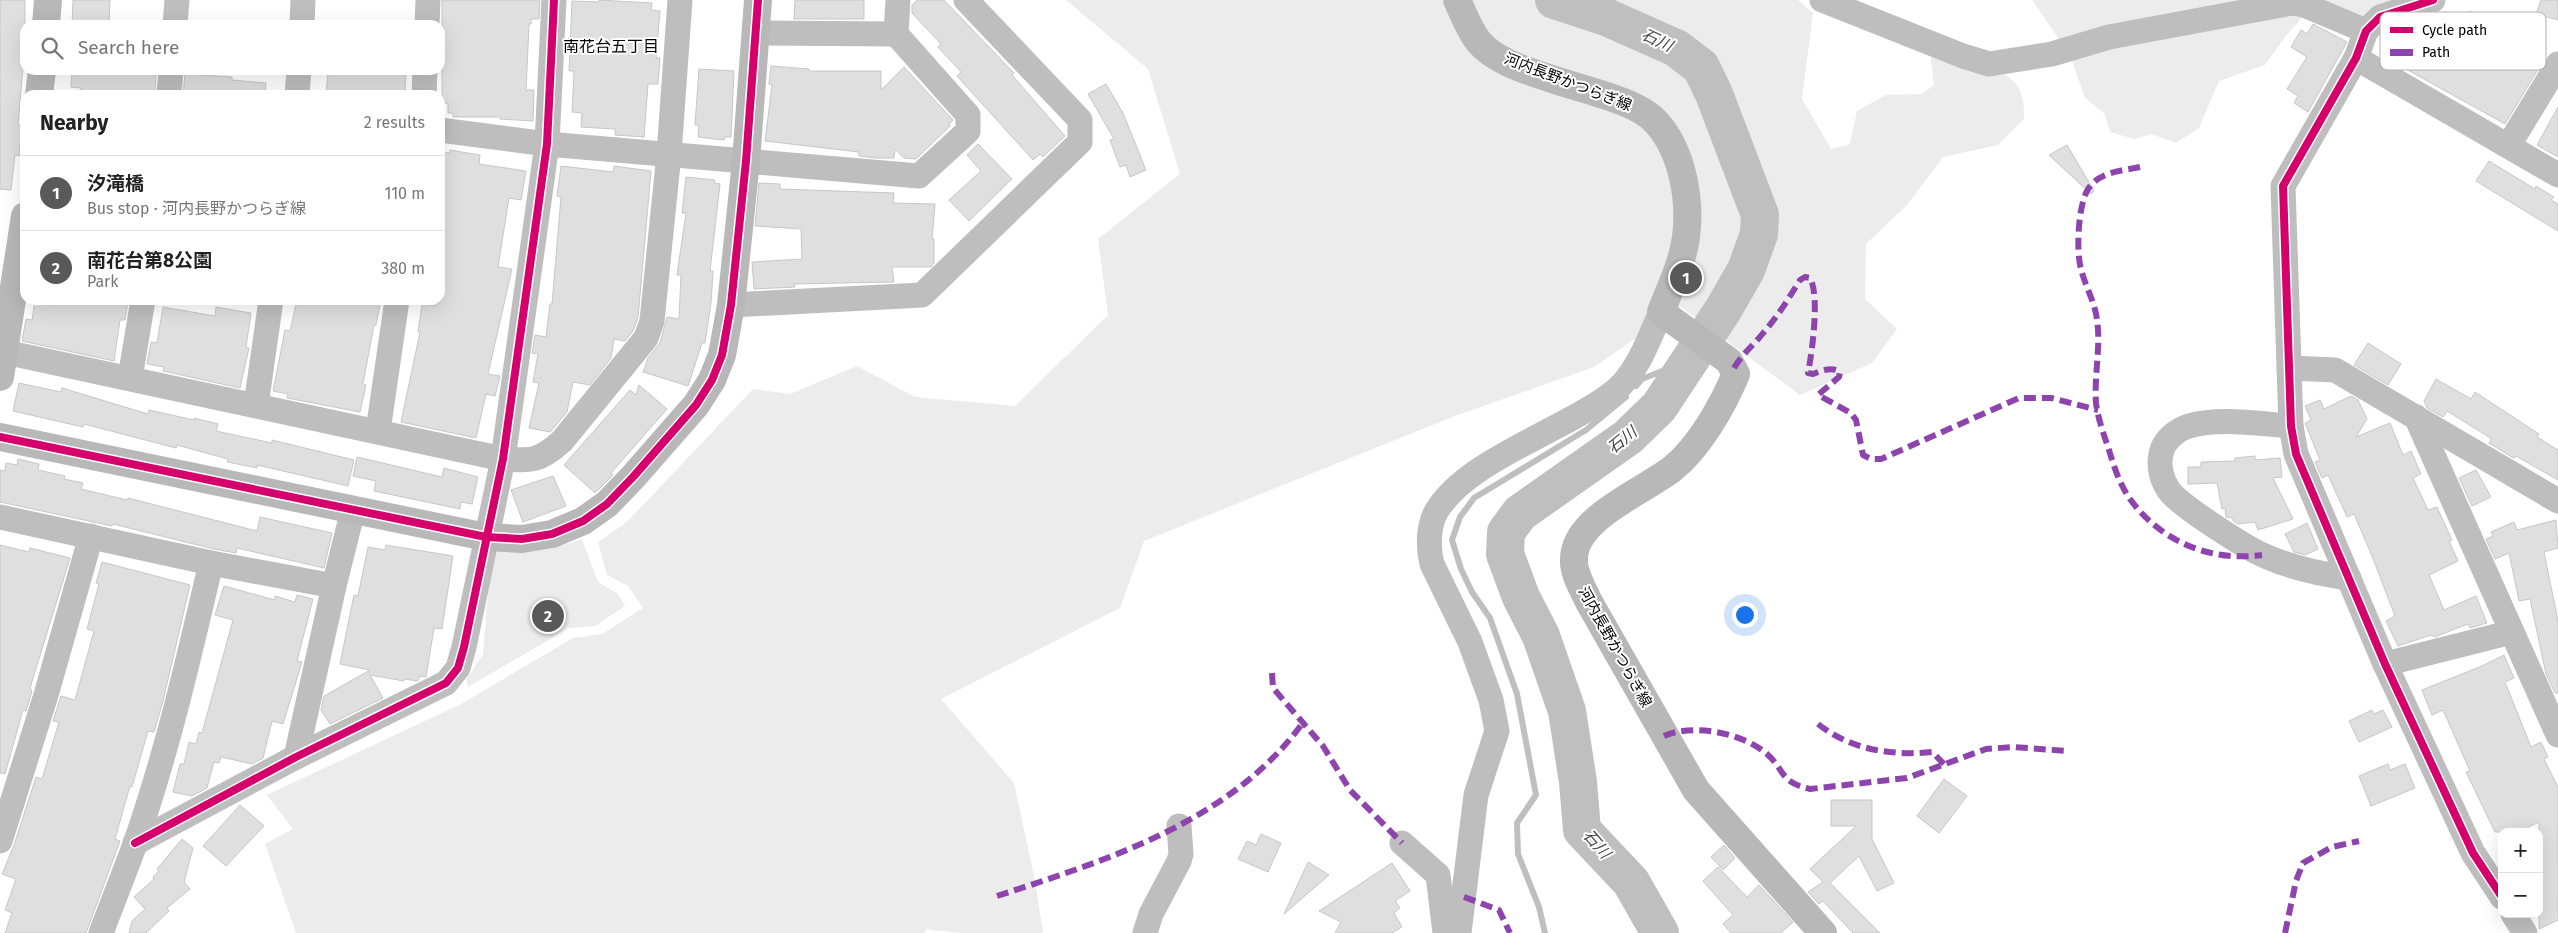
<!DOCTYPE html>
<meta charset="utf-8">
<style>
body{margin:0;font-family:"Fira Sans","Noto Sans JP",sans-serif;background:#f2f2f2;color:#222}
.controls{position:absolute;right:15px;bottom:15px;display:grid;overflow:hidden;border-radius:10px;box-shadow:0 5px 20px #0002}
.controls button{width:45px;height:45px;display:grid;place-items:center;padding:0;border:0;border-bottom:1px solid #e0e0e0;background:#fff;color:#222;font:25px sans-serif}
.you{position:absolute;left:1744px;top:614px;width:18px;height:18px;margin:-12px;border:4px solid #fff;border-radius:50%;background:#1a73e8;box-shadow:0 0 0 8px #1a73e833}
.badge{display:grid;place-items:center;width:32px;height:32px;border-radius:50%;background:#595959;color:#fff;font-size:16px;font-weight:700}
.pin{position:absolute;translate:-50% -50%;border:2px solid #fff;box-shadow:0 1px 5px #0006}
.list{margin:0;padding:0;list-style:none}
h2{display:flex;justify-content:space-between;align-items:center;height:65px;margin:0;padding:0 20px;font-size:21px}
h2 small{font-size:16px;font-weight:400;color:#767676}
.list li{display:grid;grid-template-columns:32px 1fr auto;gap:15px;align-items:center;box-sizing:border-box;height:75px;padding:0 20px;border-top:1px solid #e0e0e0}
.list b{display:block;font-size:19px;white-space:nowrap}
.list p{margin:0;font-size:16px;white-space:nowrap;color:#767676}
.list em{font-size:16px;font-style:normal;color:#767676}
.icon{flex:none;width:28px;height:28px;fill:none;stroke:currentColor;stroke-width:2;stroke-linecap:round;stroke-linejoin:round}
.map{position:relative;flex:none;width:2558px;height:933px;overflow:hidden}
.search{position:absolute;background:#fff;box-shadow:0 5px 20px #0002;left:20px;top:20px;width:425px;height:55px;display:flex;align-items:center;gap:12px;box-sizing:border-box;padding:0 18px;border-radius:15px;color:#767676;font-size:19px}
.panel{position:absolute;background:#fff;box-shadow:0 5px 20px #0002;left:20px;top:90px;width:425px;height:215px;border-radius:15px}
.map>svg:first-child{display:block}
.green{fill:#ececec}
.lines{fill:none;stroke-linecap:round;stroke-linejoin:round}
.stream{stroke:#bfbfbf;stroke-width:6}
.river{stroke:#bfbfbf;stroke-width:38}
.building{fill:#dfdfdf;stroke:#c7c7c7}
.street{stroke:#bebebe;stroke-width:25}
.secondary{stroke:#b8b8b8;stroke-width:28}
.quiet{stroke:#8e44ad;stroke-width:6;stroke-dasharray:12 6;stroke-linecap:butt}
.cycleway-casing{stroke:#fff;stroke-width:11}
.cycleway{stroke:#d6006c;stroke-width:8}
.labels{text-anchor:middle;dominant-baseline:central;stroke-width:4;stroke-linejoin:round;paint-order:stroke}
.street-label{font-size:15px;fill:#000;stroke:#fff}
.water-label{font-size:16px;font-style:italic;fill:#444;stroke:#fff}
.neighbourhood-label{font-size:16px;fill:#000;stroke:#fff}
.key{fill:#fff;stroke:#b2b2b2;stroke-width:1}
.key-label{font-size:14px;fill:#000}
</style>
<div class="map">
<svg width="2558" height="933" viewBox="0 0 2558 933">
<rect width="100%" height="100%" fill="#fff"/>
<g class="green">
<path d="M1066,0H1798L1813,13L1802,99L1831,149L1850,144L1857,111L1886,95L1922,94L1934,85L1930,52C1954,59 2001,64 2017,85C2024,95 2024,108 2024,119L1998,145L1943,157L1907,205L1866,244L1865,299L1897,329L1872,363L1800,395L1681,307L1594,367L1455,416L1144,541L1120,608L941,699L1014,783L1035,881L1043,933H960L926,929L925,933H296L265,844L293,829L267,795L461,704L573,638L602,634L643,608L628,586L607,575L598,542L627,522L753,389L790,394L857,366L915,397L1015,406L1108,315L1098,239L1180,174L1148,69Z"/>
<polygon points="2032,0 2398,0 2362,22 2315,3 2285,37 2265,65 2219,81 2199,128 2176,143 2151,134 2134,139 2110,132 2105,114 2085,98 2070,55"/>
<path d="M582,539L598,582L618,594L625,606L595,626L569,628L468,687L466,680L483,654L491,559L498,551C530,553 552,550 582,539Z"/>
</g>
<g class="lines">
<g class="stream">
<polyline points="1636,386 1642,379 1690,360"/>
<polyline points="1545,933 1539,907 1518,854 1517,823 1536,795 1517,694 1490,618 1472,592 1461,569 1452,540 1460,517 1474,498 1586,430 1626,397"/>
</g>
<polyline class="river" points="1554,0 1606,17 1676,48 1701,67 1714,94 1760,215 1759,234 1746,270 1723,310 1659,407 1628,437 1520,513 1506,532 1505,554 1521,597 1541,636 1567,711 1578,782 1582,830 1631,882 1660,933"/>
</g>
<g class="building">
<polygon points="0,0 25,0 25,43 18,125 22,125 19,156 15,155 11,190 0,189"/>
<polygon points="73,0 110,0 109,25 72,25"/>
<polygon points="442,0 540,0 539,19 531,19 531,24 529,24 526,90 534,90 533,121 500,119 500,117 453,117 453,113 448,113 448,103 442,104"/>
<polygon points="599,0 652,3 651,10 660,11 656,58 660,58 658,84 648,84 644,137 615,135 615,129 581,127 582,113 572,112 574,71 569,71 572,1 599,2"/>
<polygon points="795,0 864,0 864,19 794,19"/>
<polygon points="917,0 944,0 1014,73 1012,75 1065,136 1043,157 1040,154 1033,160 957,76 961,72 938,47 941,44 912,13 912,5"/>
<polygon points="2541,0 2558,0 2558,20 2536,14"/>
<polygon points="2470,11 2498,29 2501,24 2510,29 2514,21 2535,34 2527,47 2545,58 2505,124 2388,59 2416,21 2451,43"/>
<polygon points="2313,24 2347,42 2308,112 2294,103 2298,96 2287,89 2307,57 2291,47 2301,30 2307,34"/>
<polygon points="771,66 809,69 809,71 881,71 881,90 904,67 953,120 949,124 950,126 916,159 904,158 895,149 894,158 876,158 859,156 859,152 765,141 772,85 769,84"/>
<polygon points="699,69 734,71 731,137 725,137 724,140 698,137 699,125 695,125"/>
<polygon points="72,70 156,74 155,95 80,93 81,88 71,87"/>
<polygon points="336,70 377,72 377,70 406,70 405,91 397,91 397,95 326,95 328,71"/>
<polygon points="185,74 232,77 232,80 266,83 265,95 183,95"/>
<polygon points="1106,84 1123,113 1146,170 1130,177 1126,165 1120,167 1110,140 1114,139 1088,94"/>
<polygon points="2558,107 2558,157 2537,145"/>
<polygon points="978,144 1012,179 969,221 949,200 981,171 967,155"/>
<polygon points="2067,145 2094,191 2091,194 2049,155"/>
<polygon points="450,150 480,155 479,164 526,171 521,200 509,198 498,267 512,269 488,374 500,376 495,396 486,394 476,438 401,422 420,332 418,332 422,304 436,306 436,302 440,303 440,202 443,185 440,184 440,151 450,153"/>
<polygon points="2489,161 2535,189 2536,186 2554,197 2551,200 2558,204 2558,231 2476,181"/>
<polygon points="561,166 613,172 614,166 651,171 638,318 633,331 625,341 614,339 611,358 590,385 573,382 567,412 550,432 529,428 539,383 533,382 538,354 532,353 535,335 546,337 550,304 552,304 561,197 557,196"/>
<polygon points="686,177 715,180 714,183 720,184 710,271 713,271 711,303 705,343 702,343 688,386 643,372 648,358 660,343 667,317 679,319 681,275 677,275 686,213 682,213"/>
<polygon points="759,183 780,184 780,189 894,193 893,203 935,204 932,239 934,239 934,263 931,267 892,267 894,282 794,284 795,287 754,289 752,262 802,259 801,229 755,226"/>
<polygon points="35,300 128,302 125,320 120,320 114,361 22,341 26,319 32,320"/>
<polygon points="297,300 381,300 376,325 374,325 363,384 366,385 360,412 287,398 288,394 273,391 285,330 290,331"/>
<polygon points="163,307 215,316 216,307 251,313 246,347 249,348 240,388 163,371 164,367 147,364 151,342 157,343"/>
<polygon points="2368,343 2401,364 2388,385 2354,365"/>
<polygon points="2436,379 2471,399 2475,392 2539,434 2537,437 2558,450 2558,480 2516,456 2514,458 2510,456 2489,443 2492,439 2447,411 2443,417 2427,408 2424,401"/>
<polygon points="19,383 61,392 62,388 148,414 149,410 194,420 194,418 218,424 216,431 272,443 272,440 354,460 348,486 257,465 257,468 227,462 228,459 177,445 176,448 84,424 83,427 13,411"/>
<polygon points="639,385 667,409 611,473 613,475 595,493 564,465 630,390 636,395"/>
<polygon points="2351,396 2358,400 2367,419 2356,437 2390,423 2403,455 2411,451 2421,474 2413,478 2428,510 2437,507 2452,540 2449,541 2458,561 2429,575 2444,610 2476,596 2487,623 2470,628 2468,624 2465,625 2435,637 2431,635 2398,646 2386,621 2395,616 2372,556 2354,514 2347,517 2328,475 2322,478 2315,462 2320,460 2305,423 2311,420 2305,406 2320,400 2324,409"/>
<polygon points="2255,456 2255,460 2280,458 2282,477 2273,478 2293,519 2258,530 2255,522 2238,524 2233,521 2233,518 2226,517 2225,508 2222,509 2217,483 2188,484 2188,467 2201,467 2201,462 2235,461 2235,458"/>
<polygon points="357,457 442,477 444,468 478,477 472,504 461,502 460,509 374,491 376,481 353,476"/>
<polygon points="18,459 39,464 38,470 65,476 64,479 83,483 81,489 127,500 128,498 257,531 260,517 332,533 324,568 237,548 236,553 214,549 113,524 112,526 0,502 0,470 5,471 6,463 17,465"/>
<polygon points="2476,470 2491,497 2472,506 2459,478"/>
<polygon points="553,476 566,506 523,522 511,490"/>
<polygon points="2556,520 2558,548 2544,552 2558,621 2558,693 2555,693 2546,674 2530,599 2519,601 2509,553 2495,559 2486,539 2493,536 2491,532 2514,522 2517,530"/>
<polygon points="2307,523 2318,549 2305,555 2294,552 2285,534"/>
<polygon points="0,545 29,552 30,548 70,558 30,688 32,691 26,711 23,710 5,774 0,773"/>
<polygon points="386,545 453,556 442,629 434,628 426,677 420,676 418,681 404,679 404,681 370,675 383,698 330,724 321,710 324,696 370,670 340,664 354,595 358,596 368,547 385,550"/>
<polygon points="102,562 190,585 163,701 154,732 148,731 132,787 130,786 115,839 120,841 86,933 5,933 12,913 5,910 16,879 2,874 14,845 36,777 42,779 59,722 53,721 61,696 75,700 94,631 87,629 99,584 96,583"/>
<polygon points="224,586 275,600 275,596 295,602 297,595 313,599 297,661 302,662 283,724 272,721 263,758 252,764 221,757 219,763 214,762 207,788 192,796 173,792 180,764 184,764 189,742 196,744 199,732 202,733 233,620 215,615"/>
<polygon points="2504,655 2514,678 2505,682 2531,747 2541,742 2548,757 2544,759 2558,787 2558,920 2539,929 2539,822 2519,832 2495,832 2466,772 2470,771 2443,710 2432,715 2422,690 2482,666"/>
<polygon points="2372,710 2374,714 2383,710 2392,727 2359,742 2349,721"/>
<polygon points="2388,764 2390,770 2405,764 2415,788 2371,806 2359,776"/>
<polygon points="1944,779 1967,796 1939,833 1917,816"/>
<polygon points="1831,800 1872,800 1872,839 1894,883 1877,891 1859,856 1830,883 1880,933 1853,933 1823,901 1819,904 1808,892 1823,882 1810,869 1856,826 1831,826"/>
<polygon points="240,805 264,826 226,866 203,846"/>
<polygon points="1261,834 1281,843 1268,872 1238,859 1247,841 1256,845"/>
<polygon points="182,839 193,848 184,882 190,889 167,908 169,911 146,933 129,933 132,921 145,909 134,897 154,879 153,877 159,871 157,869"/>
<polygon points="1724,845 1735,858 1723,870 1711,857"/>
<polygon points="1308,862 1329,875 1284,914"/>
<polygon points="1392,863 1410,891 1395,901 1400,908 1394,913 1402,927 1392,933 1335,933 1341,922 1319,911"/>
<polygon points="1718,867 1747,897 1759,885 1793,922 1781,933 1731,933 1723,924 1733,915 1703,881"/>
</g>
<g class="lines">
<g class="street">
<polyline points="1822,0 1963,56 1989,64 2052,54 2109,37 2292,3 2304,5 2366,31"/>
<polyline points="2433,0 2380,17 2366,31 2356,58 2283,186 2291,426 2296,454 2385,664 2473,853 2502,897"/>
<polyline points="175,25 177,0"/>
<polyline points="302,25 303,0"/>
<polyline points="427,25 428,0"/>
<polyline points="756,33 896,34"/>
<polyline points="2356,58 2558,175"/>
<polyline points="169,95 171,70"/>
<polyline points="297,95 299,70"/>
<polyline points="424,95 425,70"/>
<polyline points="440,130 547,144 919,176 968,131 968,115 896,34 898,0"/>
<polyline points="2509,145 2558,64"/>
<polyline points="731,305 922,295 1080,142 1080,120 966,0"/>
<path d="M0,351L503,459C532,461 540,461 562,441L646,338L652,321L669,154L680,0"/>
<polyline points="2289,368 2335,370 2558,501"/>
<polyline points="130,378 143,300"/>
<polyline points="256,405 271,300"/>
<polyline points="2416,417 2558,735"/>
<path d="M2291,426C2259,424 2220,417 2189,426C2176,430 2163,441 2161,454C2158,467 2162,482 2171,493C2184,508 2246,548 2265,556C2292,568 2319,574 2349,578"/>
<polyline points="378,431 397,300"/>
<polyline points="0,517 211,563 334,586 296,757"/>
<polyline points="334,586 353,510"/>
<polyline points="2385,664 2512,632"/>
<polyline points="0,841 46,695 91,536"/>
<polyline points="135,843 296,757 446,683 458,668 464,647 503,459 547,144 554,0"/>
<polyline points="1402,843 1438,875 1445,933"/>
<polyline points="2513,914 2525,933"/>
<path d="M101,933C112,904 124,874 135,844C167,753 189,657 211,563"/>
<polyline points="1145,933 1151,914 1179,861 1181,854 1179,826"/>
<path d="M1459,933L1476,795L1497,731L1491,700L1470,642L1432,564C1428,549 1428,526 1436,512C1466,460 1566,430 1615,391C1638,372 1649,338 1661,312"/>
</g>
<g class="secondary">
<path d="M1457,0C1463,13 1469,29 1478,41C1496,63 1532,72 1558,81C1585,90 1637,101 1656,122C1682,150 1691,199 1686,237C1683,262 1670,288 1661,312L1729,361L1736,374C1723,405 1699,448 1672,469C1644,491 1574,518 1574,559C1573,573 1583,589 1589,602L1696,790L1823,933"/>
<polyline points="46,25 48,0"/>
<polyline points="39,95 42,70"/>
<polyline points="0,377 25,216"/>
<polyline points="0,437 486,537 522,539 552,534 583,521 607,504 633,477 696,405 712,380 722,355 731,305 746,161 758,0"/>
</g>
<g class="quiet">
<path d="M2140,167C2121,171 2097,172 2087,191C2078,208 2076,251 2081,269C2085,286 2095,302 2097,320C2101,347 2094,375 2096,403C2098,419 2104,435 2109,450C2114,467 2120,485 2130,499C2161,542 2211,562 2262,555"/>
<path d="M1734,368C1743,353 1753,346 1764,332C1778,316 1789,298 1800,280L1805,277L1810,278C1820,295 1812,353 1808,373L1813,374C1821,371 1832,366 1840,372L1839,377L1818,395L1851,413L1856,420L1863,455L1871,459H1881L2019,398H2051L2098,410"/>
<polyline points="1272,673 1273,688 1323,746 1350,790 1402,843"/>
<path d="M1818,724C1851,750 1892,756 1932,752L1944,764"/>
<path d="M1664,736C1693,723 1743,733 1767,754C1786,771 1779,782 1810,789L1907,778L1986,749L2013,747L2067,751"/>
<path d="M997,896C1107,860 1230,822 1302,724"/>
<polyline points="1464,897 1499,910 1510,933"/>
<polyline points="2285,933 2296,881 2303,863 2332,847 2359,841"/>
</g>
<defs>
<g id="cycleway">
<polyline points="2433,0 2380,17 2366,31 2356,58 2283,186 2291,426 2296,454 2385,664 2473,853 2502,897"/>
<polyline points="0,437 486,537 522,539 552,534 583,521 607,504 633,477 696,405 712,380 722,355 731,305 746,161 758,0"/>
<polyline points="135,843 296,757 446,683 458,668 464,647 503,459 547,144 554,0"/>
</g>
</defs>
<use href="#cycleway" class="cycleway-casing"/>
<use href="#cycleway" class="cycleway"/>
</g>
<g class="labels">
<g class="street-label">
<text transform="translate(1568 82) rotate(21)">河内長野かつらぎ線</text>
<text transform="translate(1615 647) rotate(61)">河内長野かつらぎ線</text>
</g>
<g class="water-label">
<text transform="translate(1657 40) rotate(25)">石川</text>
<text transform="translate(1622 440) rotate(-39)">石川</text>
<text transform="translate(1597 844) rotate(49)">石川</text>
</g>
<g class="neighbourhood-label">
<text x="611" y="46">南花台五丁目</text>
</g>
</g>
<rect x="2380" y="12" width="166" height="58" rx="8" class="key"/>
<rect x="2390" y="27" width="23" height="6" fill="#d6006c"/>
<rect x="2390" y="49" width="23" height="7" fill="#8e44ad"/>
<g class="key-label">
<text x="2422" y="35">Cycle path</text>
<text x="2422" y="57">Path</text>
</g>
</svg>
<div class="controls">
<button>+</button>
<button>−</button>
</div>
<div class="you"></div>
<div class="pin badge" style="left:1686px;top:278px">1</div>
<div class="pin badge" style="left:548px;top:616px">2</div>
<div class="search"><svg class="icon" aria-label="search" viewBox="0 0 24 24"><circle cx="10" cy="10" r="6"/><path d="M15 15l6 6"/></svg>Search here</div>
<section class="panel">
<h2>Nearby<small>2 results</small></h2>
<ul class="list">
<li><span class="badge">1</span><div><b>汐滝橋</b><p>Bus stop · 河内長野かつらぎ線</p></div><em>110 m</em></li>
<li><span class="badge">2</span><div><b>南花台第8公園</b><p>Park</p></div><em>380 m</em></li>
</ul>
</section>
</div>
